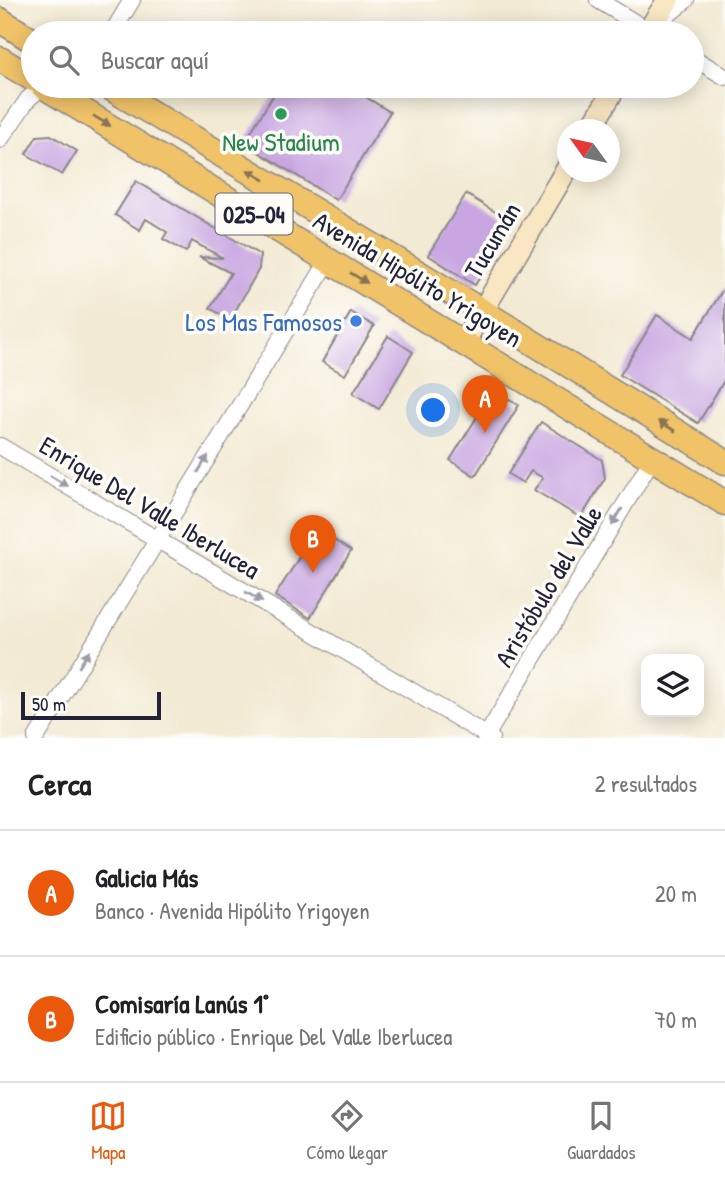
<!DOCTYPE html>
<html lang="es">
<meta charset="utf-8">
<style>
body{margin:0;font-family:"Patrick Hand",sans-serif;background:#f2f2f2;color:#202124}
.controls{position:absolute;right:21px;bottom:21px;display:grid;overflow:hidden;border-radius:14px;box-shadow:0 4px 18px #0003}
.controls button{width:63px;height:63px;display:grid;place-items:center;padding:0;border:0;border-bottom:2px solid #e0e0e0;background:#fff;color:#202124;font:35px sans-serif}
.compass{position:absolute;left:557px;top:119px;width:63px;height:63px;border-radius:50%;background:#fff;box-shadow:0 4px 18px #0003;rotate:303deg}
.scale{position:absolute;left:21px;bottom:18px;width:140px;box-sizing:border-box;padding-left:7px;border:4px solid #22223b;border-top:0;font-size:19px;line-height:24px;white-space:nowrap;color:#22223b;-webkit-text-stroke:5px #fdfcf7;paint-order:stroke}
.you{position:absolute;left:434px;top:411px;width:24px;height:24px;margin:-18px;border:5px solid #fff;border-radius:50%;background:#1a73e8;box-shadow:0 0 0 10px #1a73e833}
.badge{display:grid;place-items:center;width:46px;height:46px;border-radius:50%;background:#ea580c;color:#fff;font-size:23px;font-weight:700}
.pin{position:absolute;translate:-50% -58px;filter:drop-shadow(0 2px 4px #0008)}
.pin::after{content:'';position:absolute;top:37px;width:24px;height:21px;background:inherit;clip-path:polygon(0 0,100% 0,50% 100%)}
.list{margin:0;padding:0;list-style:none}
h2{display:flex;justify-content:space-between;align-items:center;height:91px;margin:0;padding:0 28px;font-size:30px}
h2 small{font-size:23px;font-weight:400;color:#757577}
.list li{display:grid;grid-template-columns:46px 1fr auto;gap:21px;align-items:center;box-sizing:border-box;height:126px;padding:0 28px;border-top:2px solid #e0e0e0}
.list b{display:block;font-size:26px;white-space:nowrap}
.list p{margin:0;font-size:23px;white-space:nowrap;color:#757577}
.list em{font-size:23px;font-style:normal;color:#757577}
.icon{flex:none;width:38px;height:38px;fill:none;stroke:currentColor;stroke-width:2;stroke-linecap:round;stroke-linejoin:round}
.map{position:relative;flex:none;width:725px;height:738px;overflow:hidden}
.search{position:absolute;background:#fff;box-shadow:0 4px 18px #0003;left:21px;right:21px;top:21px;height:77px;display:flex;align-items:center;gap:18px;box-sizing:border-box;padding:0 24px;border-radius:38px;color:#757577;font-size:26px}
.sheet{height:343px;background:#fff}
nav{display:flex;justify-content:space-around;align-items:center;box-sizing:border-box;height:98px;border-top:2px solid #e0e0e0;background:#fff;font-size:19px;color:#757577}
nav a{display:grid;justify-items:center;gap:4px}
nav .on{color:#ea580c}
.map>svg:first-child{display:block}
.building{fill:#c8a6e2}
.lines{fill:none;stroke-linecap:round;stroke-linejoin:round}
.street-casing{stroke:#8a8687;stroke-width:18}
.secondary-casing{stroke:#8a8687;stroke-width:24}
.primary-casing{stroke:#8a8687;stroke-width:27}
.street{stroke:#fff;stroke-width:16}
.secondary{stroke:#f9e7c3;stroke-width:21}
.primary{stroke:#f0c369;stroke-width:24}
.oneway{fill:#897252}
.oneway2{fill:#9c9ca7}
.leisure-dot{fill:#2e9e5b;stroke:#fdfcf7;stroke-width:2.5}
.shop-dot{fill:#3f7fe0;stroke:#fdfcf7;stroke-width:2.5}
.labels{text-anchor:middle;dominant-baseline:central;stroke-width:7;stroke-linejoin:round;paint-order:stroke}
.shield{fill:#fdfcf7;stroke:#646373;stroke-width:2}
.shield-label{font-size:24px;font-weight:bold;fill:#22223b}
.leisure-label{font-size:26px;fill:#27864d;stroke:#fdfcf7}
.street-label{font-size:26px;fill:#22223b;stroke:#fdfcf7}
.shop-label{font-size:26px;fill:#366cbe;stroke:#fdfcf7;text-anchor:end}
</style>
<div class="map">
<svg width="725" height="738" viewBox="0 0 725 738">
<rect width="100%" height="100%" fill="#fdfcf7"/>
<filter id="ink" filterUnits="userSpaceOnUse"><feTurbulence type="fractalNoise" baseFrequency=".0143" numOctaves="2"/><feDisplacementMap in="SourceGraphic" scale="14" xChannelSelector="R" yChannelSelector="G"/><feConvolveMatrix kernelMatrix="1 2 1 2 8 2 1 2 1" color-interpolation-filters="sRGB"/></filter>
<filter id="wash" filterUnits="userSpaceOnUse"><feTurbulence type="fractalNoise" baseFrequency=".00686" numOctaves="4" result="noise"/><feDisplacementMap in="SourceGraphic" scale="28" xChannelSelector="R" yChannelSelector="G"/><feGaussianBlur stdDeviation="1.57" result="paint"/><feColorMatrix in="noise" values="0 0 0 0 0 0 0 0 0 0 0 0 0 0 0 0 0 1.4 0 .05"/><feComposite in="paint" operator="in"/></filter>
<g filter="url(#wash)">
<rect width="100%" height="100%" fill="#f3ead3"/>
<g id="blocks">
<g class="building">
<polygon points="279,86 348,86 390,112 336,200 244,143"/>
<polygon points="51,135 77,151 62,175 26,154 37,136"/>
<polygon points="136,181 260,255 259,269 230,320 210,308 231,273 199,257 223,258 192,241 186,252 163,239 167,232 146,219 140,230 115,215"/>
<polygon points="466,194 513,223 475,285 428,255"/>
<polygon points="725,286 725,379 698,423 620,375 657,315 693,338"/>
<polygon points="351,312 374,326 345,375 322,362"/>
<polygon points="388,336 413,352 379,409 353,393"/>
<polygon points="494,390 519,405 475,476 450,460"/>
<polygon points="541,422 602,460 605,478 581,518 534,490 543,478 531,471 523,483 508,474"/>
<polygon points="317,529 351,551 310,618 275,596"/>
</g>
</g>
</g>
<g filter="url(#ink)">
<use href="#blocks" fill-opacity="0" stroke="#8a8687" stroke-width="2"/>
<g class="lines">
<defs>
<g id="street">
<polyline points="598,0 652,33"/>
<polyline points="658,23 686,0"/>
<polyline points="112,33 132,0"/>
<polyline points="692,57 725,77"/>
<polyline points="0,140 28,99 43,86"/>
<polyline points="0,446 491,738"/>
<polyline points="36,738 329,260"/>
<polyline points="485,738 652,459"/>
</g>
<g id="secondary">
<polyline points="647,33 668,0"/>
<polyline points="590,130 616,86"/>
<polyline points="464,342 568,167"/>
</g>
<g id="primary">
<polyline points="0,20 33,41"/>
<polyline points="0,59 33,79"/>
<polyline points="43,86 725,503"/>
<polyline points="107,86 482,311 725,462"/>
</g>
</defs>
<use href="#street" class="street-casing"/>
<use href="#secondary" class="secondary-casing"/>
<use href="#primary" class="primary-casing"/>
<use href="#street" class="street"/>
<use href="#secondary" class="secondary"/>
<use href="#primary" class="primary"/>
</g>
<defs><path id="oneway-solid" d="M-6-.8H1V-3.2L6.5 0L1 3.2V.8H-6Z" transform="scale(1.75)"/></defs>
<g class="oneway">
<use href="#oneway-solid" transform="translate(102 121) rotate(31)"/>
<use href="#oneway-solid" transform="translate(256 175) rotate(-149)"/>
<use href="#oneway-solid" transform="translate(359 278) rotate(31)"/>
<use href="#oneway-solid" transform="translate(667 426) rotate(-148)"/>
</g>
<g class="oneway2">
<use href="#oneway-solid" transform="translate(203 464) rotate(-58)"/>
<use href="#oneway-solid" transform="translate(59 481) rotate(31)"/>
<use href="#oneway-solid" transform="translate(617 517) rotate(121)"/>
<use href="#oneway-solid" transform="translate(254 597) rotate(31)"/>
<use href="#oneway-solid" transform="translate(84 659) rotate(-59)"/>
</g>
</g>
<circle class="leisure-dot" cx="281" cy="114" r="7"/>
<circle class="shop-dot" cx="356" cy="321" r="7"/>
<g class="labels">
<rect class="shield" x="215.5" y="193.5" width="77" height="41" rx="5"/>
<g class="shield-label">
<text x="254" y="214">025-04</text>
</g>
<g class="leisure-label">
<text x="281" y="141">New Stadium</text>
</g>
<g class="street-label">
<text transform="translate(492 240) rotate(-59)">Tucumán</text>
<text transform="translate(418 279) rotate(31)">Avenida Hipólito Yrigoyen</text>
<text transform="translate(150 507) rotate(31)">Enrique Del Valle Iberlucea</text>
<text transform="translate(548 586) rotate(-59)">Aristóbulo del Valle</text>
</g>
<g class="shop-label">
<text x="342" y="321">Los Mas Famosos</text>
</g>
</g>
</svg>
<div class="controls">
<button><svg class="icon" aria-label="layers" viewBox="0 0 24 24"><path d="M12 4l9 5-9 5-9-5zM3 14l9 5 9-5"/></svg></button>
</div>
<svg class="compass" viewBox="-18 -18 36 36"><path d="M0-13l5 13h-10z" fill="#e53935"/><path d="M0 13l5-13h-10z" fill="#757577"/></svg>
<div class="scale">50 m</div>
<div class="you"></div>
<div class="pin badge" style="left:485px;top:433px">A</div>
<div class="pin badge" style="left:313px;top:573px">B</div>
<div class="search"><svg class="icon" aria-label="search" viewBox="0 0 24 24"><circle cx="10" cy="10" r="6"/><path d="M15 15l6 6"/></svg>Buscar aquí</div>
</div>
<section class="sheet">
<h2>Cerca<small>2 resultados</small></h2>
<ul class="list">
<li><span class="badge">A</span><div><b>Galicia Más</b><p>Banco · Avenida Hipólito Yrigoyen</p></div><em>20 m</em></li>
<li><span class="badge">B</span><div><b>Comisaría Lanús 1°</b><p>Edificio público · Enrique Del Valle Iberlucea</p></div><em>70 m</em></li>
</ul>
</section>
<nav>
<a class="on"><svg class="icon" aria-label="map" viewBox="0 0 24 24"><path d="M3 6l6-2 6 2 6-2v14l-6 2-6-2-6 2zM9 4v14M15 6v14"/></svg>Mapa</a>
<a><svg class="icon" aria-label="directions" viewBox="0 0 24 24"><path d="M12 3l9 9-9 9-9-9zM9 14v-3h6M13 9l2 2-2 2"/></svg>Cómo llegar</a>
<a><svg class="icon" aria-label="saved" viewBox="0 0 24 24"><path d="M7 4h10v16l-5-4-5 4z"/></svg>Guardados</a>
</nav>
